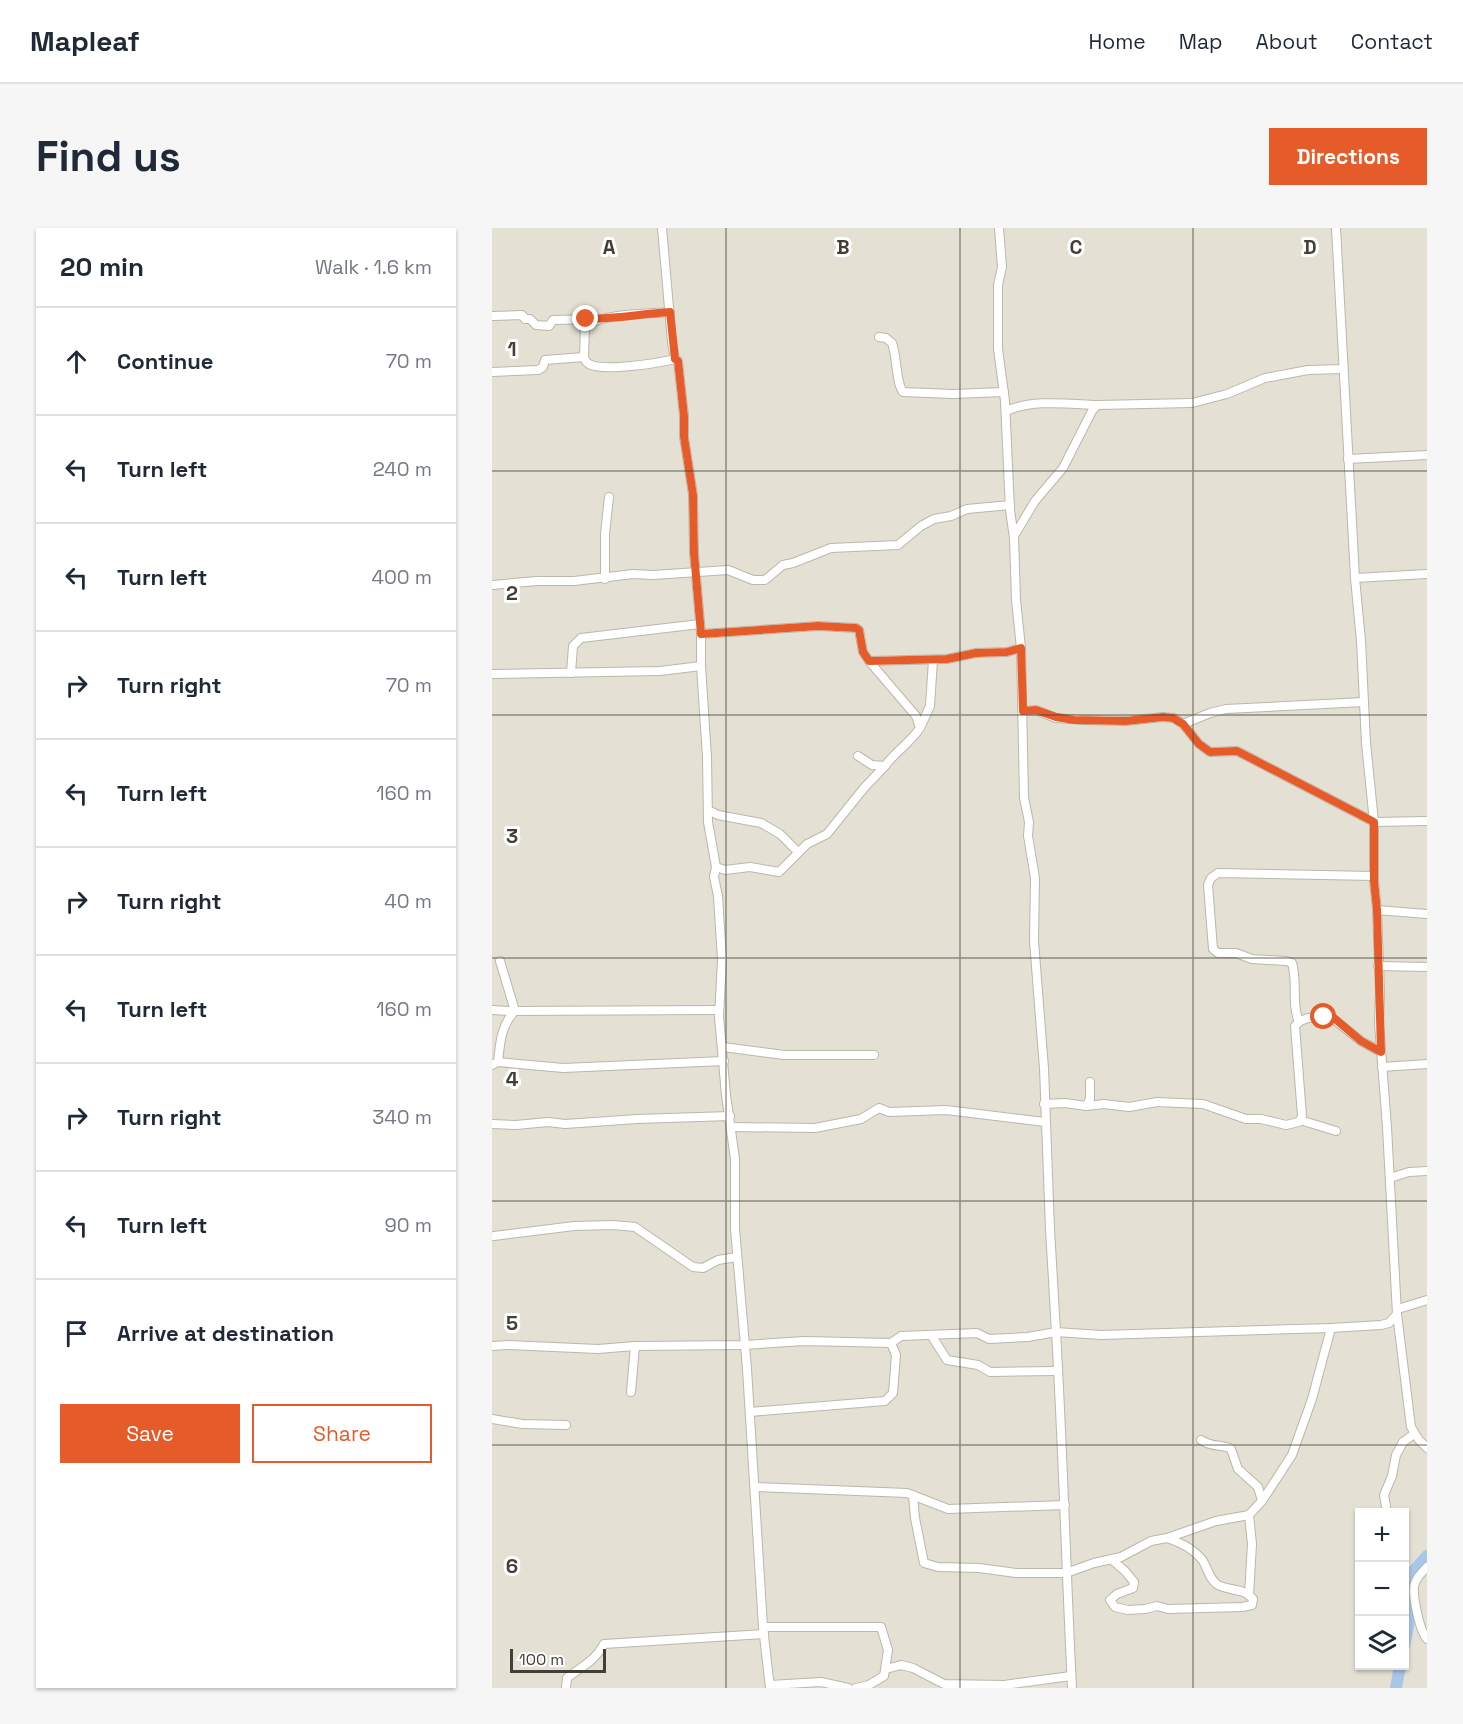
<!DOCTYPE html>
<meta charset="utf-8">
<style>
body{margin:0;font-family:"Space Grotesk",sans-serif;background:#f6f6f7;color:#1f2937}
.controls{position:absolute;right:18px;bottom:18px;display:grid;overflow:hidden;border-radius:0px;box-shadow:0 2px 4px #0004}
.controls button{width:54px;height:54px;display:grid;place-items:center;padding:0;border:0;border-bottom:2px solid #e0e1e3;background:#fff;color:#1f2937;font:30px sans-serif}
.scale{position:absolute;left:18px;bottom:15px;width:96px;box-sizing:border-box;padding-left:6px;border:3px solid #433f36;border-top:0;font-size:16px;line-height:21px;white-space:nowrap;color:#433f36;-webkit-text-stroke:4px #fff;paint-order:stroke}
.stop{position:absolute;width:18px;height:18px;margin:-14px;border:4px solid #e55b29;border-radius:50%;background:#fff}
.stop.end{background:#e55b29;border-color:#fff;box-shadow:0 2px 6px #0008}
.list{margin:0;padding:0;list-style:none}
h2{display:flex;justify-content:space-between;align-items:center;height:78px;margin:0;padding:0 24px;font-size:26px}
h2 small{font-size:20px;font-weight:400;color:#747a83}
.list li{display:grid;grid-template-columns:39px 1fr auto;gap:18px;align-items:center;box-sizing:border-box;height:108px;padding:0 24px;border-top:2px solid #e0e1e3}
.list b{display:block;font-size:22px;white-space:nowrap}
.list em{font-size:20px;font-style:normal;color:#747a83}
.actions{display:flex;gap:12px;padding:18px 24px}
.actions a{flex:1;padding:14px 0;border:2px solid #e55b29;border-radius:0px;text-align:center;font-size:21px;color:#e55b29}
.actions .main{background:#e55b29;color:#fff}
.icon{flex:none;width:33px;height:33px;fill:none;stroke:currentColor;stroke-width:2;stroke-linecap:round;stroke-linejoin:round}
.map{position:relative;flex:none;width:935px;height:1460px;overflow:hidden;border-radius:0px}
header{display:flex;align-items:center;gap:36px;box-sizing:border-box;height:84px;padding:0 30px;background:#fff;border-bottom:2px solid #e0e1e3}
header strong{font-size:28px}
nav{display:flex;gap:33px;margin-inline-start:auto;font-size:21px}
.intro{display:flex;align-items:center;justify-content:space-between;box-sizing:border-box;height:144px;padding:0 36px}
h1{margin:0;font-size:42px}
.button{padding:15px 27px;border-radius:0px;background:#e55b29;color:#fff;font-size:21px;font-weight:700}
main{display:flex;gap:36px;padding:0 36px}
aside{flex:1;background:#fff;border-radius:0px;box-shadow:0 2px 4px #0004}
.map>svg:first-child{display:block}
.residential{fill:#e4e1d4;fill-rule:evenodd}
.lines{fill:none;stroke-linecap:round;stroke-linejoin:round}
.river{stroke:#a7c6e8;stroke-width:12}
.minor-casing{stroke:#bbb7a9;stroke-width:10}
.minor{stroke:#fff;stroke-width:8}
.route{stroke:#e55b29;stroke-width:8}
.grid{fill:none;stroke:#433f36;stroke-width:1.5;stroke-opacity:0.55}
.grid-label{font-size:20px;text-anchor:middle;font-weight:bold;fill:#433f36;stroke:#fff;stroke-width:6;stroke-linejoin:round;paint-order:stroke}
</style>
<header>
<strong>Mapleaf</strong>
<nav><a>Home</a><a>Map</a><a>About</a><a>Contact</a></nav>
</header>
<div class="intro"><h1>Find us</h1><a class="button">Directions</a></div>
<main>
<aside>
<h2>20 min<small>Walk · 1.6 km</small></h2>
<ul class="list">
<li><svg class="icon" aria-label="ahead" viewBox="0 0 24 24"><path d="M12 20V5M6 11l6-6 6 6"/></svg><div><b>Continue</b></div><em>70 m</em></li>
<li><svg class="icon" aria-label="left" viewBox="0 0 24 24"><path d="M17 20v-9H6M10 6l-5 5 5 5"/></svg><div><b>Turn left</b></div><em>240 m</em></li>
<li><svg class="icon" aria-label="left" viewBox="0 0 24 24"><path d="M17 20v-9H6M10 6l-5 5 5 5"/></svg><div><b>Turn left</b></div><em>400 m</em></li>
<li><svg class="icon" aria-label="right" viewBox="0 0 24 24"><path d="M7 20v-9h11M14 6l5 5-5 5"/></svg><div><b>Turn right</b></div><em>70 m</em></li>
<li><svg class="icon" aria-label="left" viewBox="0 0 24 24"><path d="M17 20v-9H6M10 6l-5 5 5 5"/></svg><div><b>Turn left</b></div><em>160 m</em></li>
<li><svg class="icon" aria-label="right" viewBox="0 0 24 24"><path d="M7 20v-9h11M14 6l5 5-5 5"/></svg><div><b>Turn right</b></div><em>40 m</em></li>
<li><svg class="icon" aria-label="left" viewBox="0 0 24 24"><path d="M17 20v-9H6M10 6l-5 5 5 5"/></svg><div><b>Turn left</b></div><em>160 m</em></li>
<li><svg class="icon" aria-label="right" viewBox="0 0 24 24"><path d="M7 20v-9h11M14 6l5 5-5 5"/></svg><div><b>Turn right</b></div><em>340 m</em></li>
<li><svg class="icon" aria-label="left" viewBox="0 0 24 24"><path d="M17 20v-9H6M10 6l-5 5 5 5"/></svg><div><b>Turn left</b></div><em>90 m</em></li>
<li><svg class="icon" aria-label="arrive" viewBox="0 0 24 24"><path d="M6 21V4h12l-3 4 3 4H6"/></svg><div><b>Arrive at destination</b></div></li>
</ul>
<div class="actions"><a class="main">Save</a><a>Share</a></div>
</aside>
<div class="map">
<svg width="935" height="1460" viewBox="0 0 935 1460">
<rect width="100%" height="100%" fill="#f1efe5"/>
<path class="residential" d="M0,0H935V1460H0ZM868,1284H912V1438H868Z"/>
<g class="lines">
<g class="river">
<polyline points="912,1354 935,1328"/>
<path d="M912,1356C921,1376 917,1397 912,1418"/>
<polyline points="904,1460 908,1438"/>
</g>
<defs>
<g id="minor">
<polyline points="170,0 180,114 183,131 186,133 192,188 192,209 201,267 202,325 209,406 209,438 215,529 216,594 224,639 222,649 226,668 230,732 227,789 234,867 243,931 243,1001 255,1141 271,1399 278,1460"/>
<polyline points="0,88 30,87 33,91 38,91 44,97 57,98 61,92 102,91"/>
<path d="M387,109L394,110L400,115C405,128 404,155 411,164L461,166L512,164"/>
<path d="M92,129L93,97C112,86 154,86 178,84"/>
<path d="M0,144L46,142L51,139L53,132L92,129C93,132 95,135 97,136C111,144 167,135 183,131"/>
<path d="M514,183C541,171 576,176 605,177"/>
<polyline points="856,231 935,227"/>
<polyline points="522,308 543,273 571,240 600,183 605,177 700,175 735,166 773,150 816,142 851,141"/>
<polyline points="863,350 935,346"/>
<polyline points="113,351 113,306 117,269"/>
<polyline points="0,357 45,353 82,353 141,346 161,347 236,342 261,352 273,352 291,337 301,335 339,320 406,317 429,298 442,291 459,288 475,281 518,277"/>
<polyline points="209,406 326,398 364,400 367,402 371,424 377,433 455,431 484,425 515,424 529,420"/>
<polyline points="79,445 81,418 89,410 208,396"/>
<polyline points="0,446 168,443 209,438"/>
<polyline points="531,483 544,482 564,490 592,492 634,493 671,489 682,490 691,496 707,516 718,524 745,523 882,594 935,593"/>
<polyline points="691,496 718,485 734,481 872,474"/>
<polyline points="428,500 438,478 441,432"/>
<path d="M366,528L380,537L393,538C403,524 418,515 428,500L424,488L377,433"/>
<polyline points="216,582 226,587 269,595 288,606 306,624"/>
<polyline points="224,639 233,642 258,639 287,644 315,616 335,606 372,560 393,538"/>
<polyline points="885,682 935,686"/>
<polyline points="886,738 935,739"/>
<polyline points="0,782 17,783 227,782"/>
<path d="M807,794C799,775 806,754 800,735L794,733L760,731L744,725H726L721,721L716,657L719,650L726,645L882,648"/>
<polyline points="231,819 292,827 382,827"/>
<path d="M6,834C8,815 9,797 23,783L8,733"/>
<polyline points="0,837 6,834 71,840 232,833"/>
<polyline points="890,839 935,836"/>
<polyline points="552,876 573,875 594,878 598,871 598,854"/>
<polyline points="594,878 612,876 637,879 665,874 711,876 754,891 769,891 794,897 807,894 810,888 803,798 808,793 816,790 839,789 869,813 889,824"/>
<polyline points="808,892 844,903"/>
<polyline points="0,896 24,897 56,894 73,896 145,891 238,888"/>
<polyline points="239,899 323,900 369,891 387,880 397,884 454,882 553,894"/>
<polyline points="898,950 917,944 935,943"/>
<polyline points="2,1008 82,998 121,997 143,999 201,1039 211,1040 226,1032 245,1029"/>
<polyline points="906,1081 935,1072"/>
<polyline points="905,1086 919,1199 927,1212 935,1220"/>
<polyline points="439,1107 455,1132 486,1137 498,1144 565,1143"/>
<polyline points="0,1118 16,1117 106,1121 143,1118 252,1117 312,1113 399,1115 409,1108 485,1105 497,1111 536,1109 564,1104 558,1001 552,840 542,713 543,650 536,608 537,594 532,570 529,420 524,372 522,310 518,282 513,173 506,121 506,57 510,39 507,0"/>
<polyline points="139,1164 143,1118"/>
<polyline points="258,1184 393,1173 401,1165 404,1127 399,1115"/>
<polyline points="0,1191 30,1196 74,1197"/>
<path d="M709,1212C721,1220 731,1216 739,1221L746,1241L766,1259L770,1273"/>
<polyline points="263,1259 415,1265 456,1281 573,1277"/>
<polyline points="421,1267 423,1290 432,1335 446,1339 487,1340 524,1345 574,1345 602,1335 629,1329 659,1313 675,1310 724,1293 757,1287 770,1273 800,1227 820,1171 839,1100"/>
<polyline points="895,1284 892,1267 900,1248 904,1227 911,1214 922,1206"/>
<polyline points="757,1287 760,1316 757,1367"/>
<path d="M619,1331L633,1343L642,1354L641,1360L625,1366L618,1372L623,1379L636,1382L653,1381L665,1378L676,1381L750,1379L760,1377L761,1371C752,1360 738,1363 726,1357C717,1351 716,1341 711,1333C703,1322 687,1314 675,1310"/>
<path d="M935,1339C930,1344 925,1349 923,1355C919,1364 928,1404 935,1411"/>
<polyline points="271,1399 389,1399 396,1422 392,1448 377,1457 364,1460"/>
<polyline points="394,1441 409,1437 421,1440 452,1456 512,1457 579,1448"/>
<polyline points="278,1457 329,1454 356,1460"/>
<path d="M74,1460L75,1450C89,1439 103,1433 112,1416L272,1406"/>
<path d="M580,1460C574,1341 571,1223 564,1104L609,1107L839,1100L889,1097L897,1095L905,1086L895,899L887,796L888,764L885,682L882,653V594L874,515L869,413L863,350L844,0"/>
</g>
</defs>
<use href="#minor" class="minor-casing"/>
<use href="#minor" class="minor"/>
</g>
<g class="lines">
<path class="route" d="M94,91C121,91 149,86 178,84L183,131L186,133L192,188V209L201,267L202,325L209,406L326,398L364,400L367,402L371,424L377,433L455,431L484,425L515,424L529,420L531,483L544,482L564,489L582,492L634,493L671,489L681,490L691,496L707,516L718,524L745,523L882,594V653L885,682L889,824L869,813L842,790L832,789"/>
</g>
<path class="grid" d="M234,0V1460M468,0V1460M701,0V1460M0,243H935M0,487H935M0,730H935M0,973H935M0,1217H935"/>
<g class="grid-label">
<text x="117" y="26">A</text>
<text x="351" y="26">B</text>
<text x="584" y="26">C</text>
<text x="818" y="26">D</text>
<text x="20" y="128">1</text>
<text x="20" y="372">2</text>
<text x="20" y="615">3</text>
<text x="20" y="858">4</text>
<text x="20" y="1102">5</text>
<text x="20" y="1345">6</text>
</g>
</svg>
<div class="controls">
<button>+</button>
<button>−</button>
<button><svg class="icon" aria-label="layers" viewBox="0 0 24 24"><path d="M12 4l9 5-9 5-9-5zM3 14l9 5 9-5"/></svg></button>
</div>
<div class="scale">100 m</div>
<div class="stop" style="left:832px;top:789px"></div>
<div class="stop end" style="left:94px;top:91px"></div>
</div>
</main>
